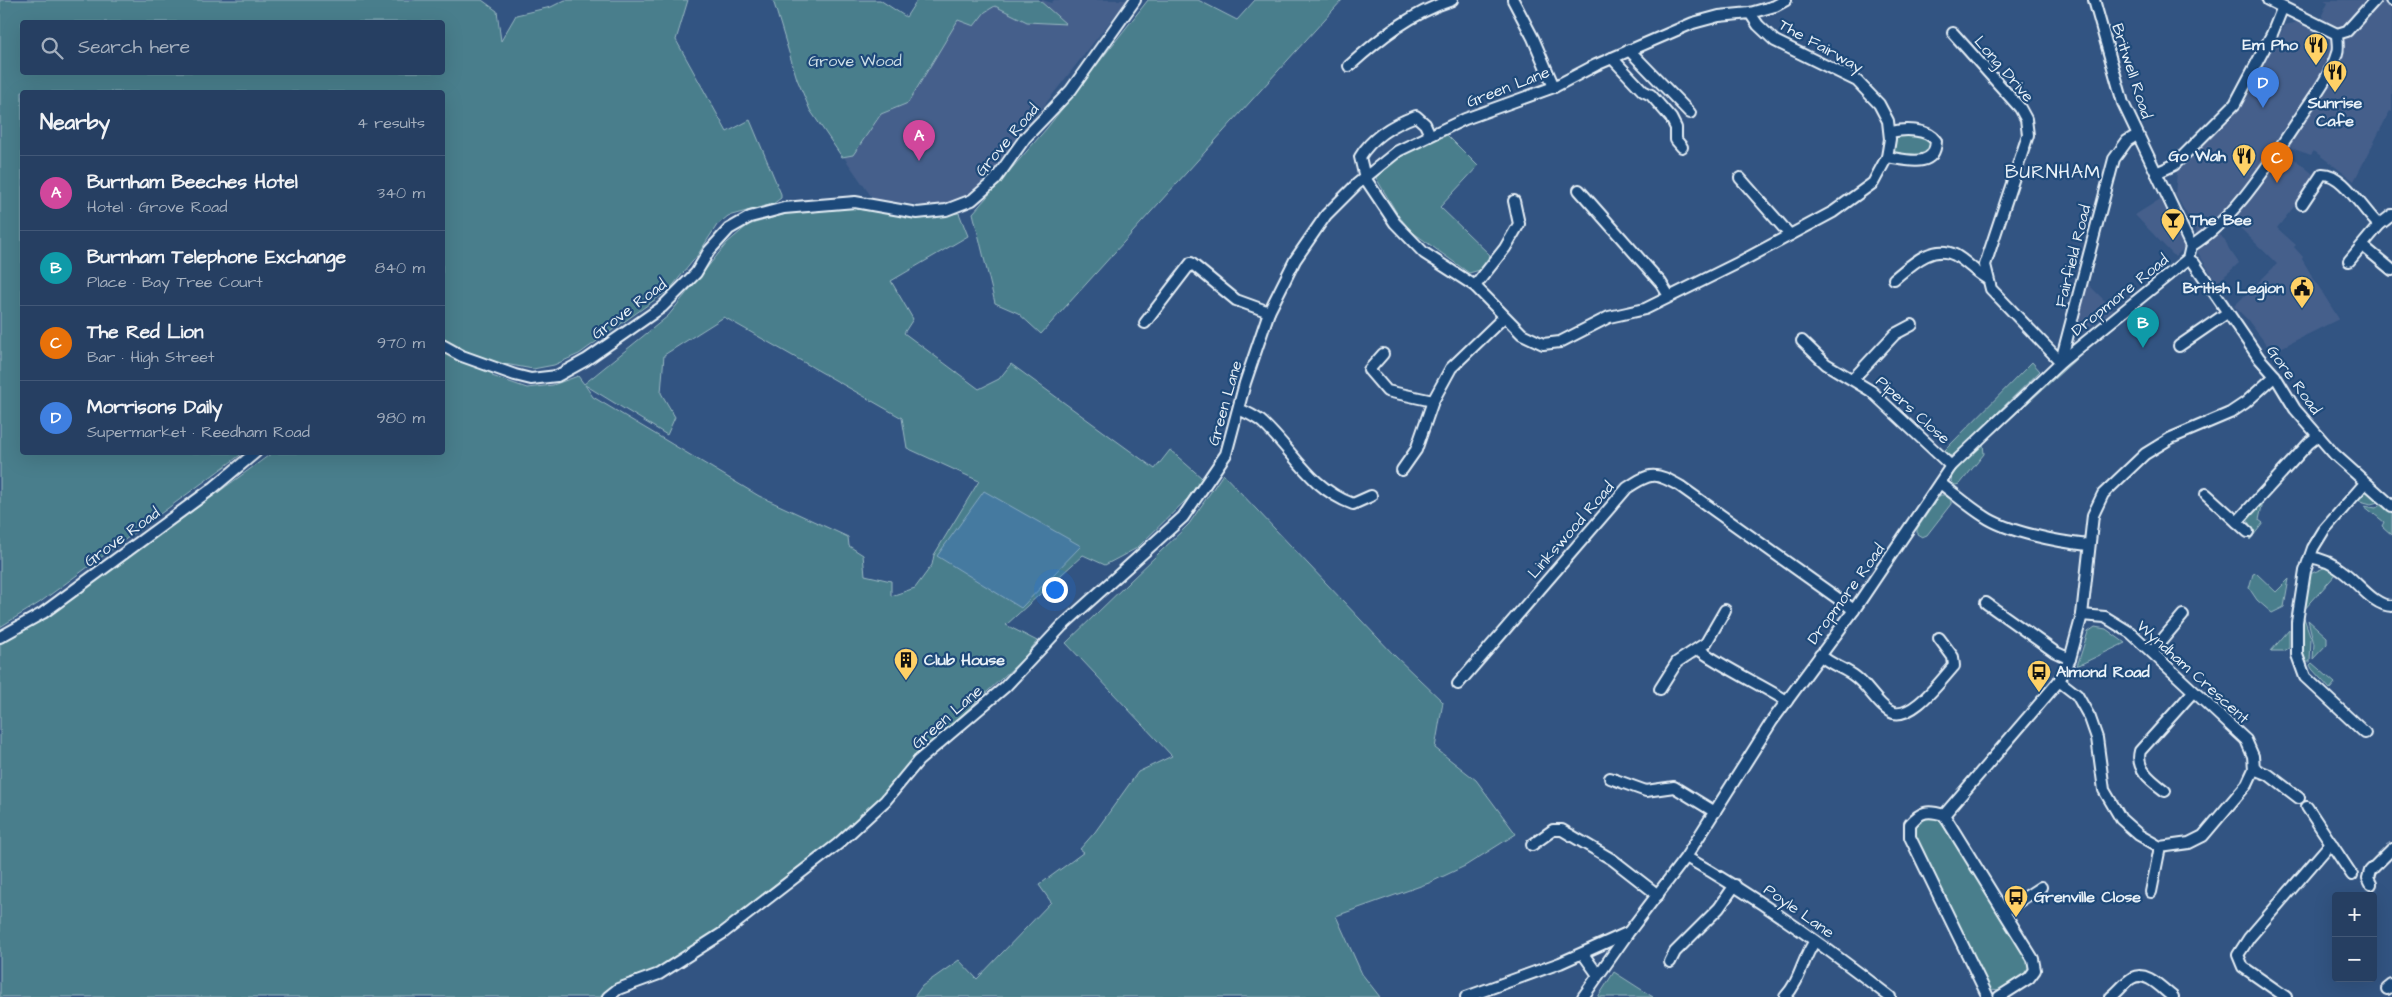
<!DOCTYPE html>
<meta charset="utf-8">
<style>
body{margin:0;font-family:"Architects Daughter",sans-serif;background:#324a6b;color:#f1f3f6}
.controls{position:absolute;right:15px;bottom:15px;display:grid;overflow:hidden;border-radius:5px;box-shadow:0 5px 20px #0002}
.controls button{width:45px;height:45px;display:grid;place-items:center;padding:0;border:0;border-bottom:1px solid #425877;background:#263f62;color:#f1f3f6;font:25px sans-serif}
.you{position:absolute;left:1054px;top:589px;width:18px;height:18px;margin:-12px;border:4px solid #fff;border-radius:50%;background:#1a73e8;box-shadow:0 0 0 8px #1a73e833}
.badge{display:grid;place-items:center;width:32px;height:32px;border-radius:50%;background:#ffd166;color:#fff;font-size:16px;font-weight:700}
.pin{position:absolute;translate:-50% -41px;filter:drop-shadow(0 1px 2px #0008)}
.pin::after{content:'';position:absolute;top:26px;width:18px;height:15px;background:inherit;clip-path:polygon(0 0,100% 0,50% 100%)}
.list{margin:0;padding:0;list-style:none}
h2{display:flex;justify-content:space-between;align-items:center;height:65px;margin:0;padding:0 20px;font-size:21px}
h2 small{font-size:16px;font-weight:400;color:#a4afbe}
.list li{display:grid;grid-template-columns:32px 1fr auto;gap:15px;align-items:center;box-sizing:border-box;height:75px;padding:0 20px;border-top:1px solid #425877}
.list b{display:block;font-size:19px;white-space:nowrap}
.list p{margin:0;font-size:16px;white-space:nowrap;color:#a4afbe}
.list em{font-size:16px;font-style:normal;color:#a4afbe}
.icon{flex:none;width:28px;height:28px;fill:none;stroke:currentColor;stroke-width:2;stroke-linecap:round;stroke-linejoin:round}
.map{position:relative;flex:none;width:2392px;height:997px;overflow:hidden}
.search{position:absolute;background:#263f62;box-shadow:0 5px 20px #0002;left:20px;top:20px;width:425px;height:55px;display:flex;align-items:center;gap:12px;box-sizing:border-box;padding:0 18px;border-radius:5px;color:#a4afbe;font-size:19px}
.panel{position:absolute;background:#263f62;box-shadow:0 5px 20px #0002;left:20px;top:90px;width:425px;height:365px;border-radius:5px}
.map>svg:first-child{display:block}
.built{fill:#445f8b}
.green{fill:#4a7e8c;stroke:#99b8c2;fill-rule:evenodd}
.water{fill:#447aa0;stroke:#86aac3}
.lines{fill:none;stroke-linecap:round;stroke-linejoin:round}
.minor-casing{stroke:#e8f1f8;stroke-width:14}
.minor{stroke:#1f4a7a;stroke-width:10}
.labels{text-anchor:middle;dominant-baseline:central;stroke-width:4.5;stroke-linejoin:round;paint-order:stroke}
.poi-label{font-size:16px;font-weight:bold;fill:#e8f1f8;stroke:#1f4a7a;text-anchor:start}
.street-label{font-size:16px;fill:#e8f1f8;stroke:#1f4a7a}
.park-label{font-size:16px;fill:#d0e0e8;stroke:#1f4a7a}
.quarter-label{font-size:19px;letter-spacing:1px;fill:#e8f1f8;stroke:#1f4a7a}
</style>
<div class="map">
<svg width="2392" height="997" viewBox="0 0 2392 997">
<rect width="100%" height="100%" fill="#325482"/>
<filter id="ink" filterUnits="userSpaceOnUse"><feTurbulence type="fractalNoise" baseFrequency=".02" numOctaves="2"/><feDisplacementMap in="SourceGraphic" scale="10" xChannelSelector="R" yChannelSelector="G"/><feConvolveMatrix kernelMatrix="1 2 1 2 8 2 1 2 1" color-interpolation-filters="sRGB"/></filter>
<g filter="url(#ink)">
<g class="built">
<polygon points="937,0 1043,0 1051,3 1054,0 1127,0 977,191 938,207 873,199 823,127"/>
<polygon points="2324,0 2392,0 2392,112 2390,111 2354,181 2314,151 2311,155 2288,147 2285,151 2313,174 2301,198 2277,228 2296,245 2294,247 2303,257 2302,259 2312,276 2339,319 2272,352 2247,319 2234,306 2277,264 2230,218 2218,234 2225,240 2229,249 2239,263 2217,283 2198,253 2196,231 2175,194 2177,172 2242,105 2285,25 2302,21 2325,33 2322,15 2328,2"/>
<polygon points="2162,198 2186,246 2175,257 2135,215"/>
<polygon points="2088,284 2114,310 2085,330 2078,325 2078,321"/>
</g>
<g class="green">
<path d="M0,0H482L497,11L501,41L516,15L551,7L565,0H688L676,40L727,132L750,120L781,194V198L773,204L728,216L717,225L697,256L670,289L579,354L554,365L533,369L499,363L492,376L527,388L553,385L578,376L584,384L668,316L727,243L748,225L789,213L843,207L919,218L959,213L968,236L891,281L913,319L904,333L979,389L999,379L1011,364L1155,469L1170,450L1202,478L1188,498L1137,548L1105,565L1083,555L1006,625L1037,641L1024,658L919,754L867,812L784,884L660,968L613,987L600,997H0V644L76,596L272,453L442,452V92H22V452L243,453L39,603L0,627ZM22,22H442V72H22ZM724,317L902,418L907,448L979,481L934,555L932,565L915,588L891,596V581L865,575L863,555L849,546L848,537L759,496L593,397L585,385L667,435L675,417L661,393L664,355Z"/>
<polygon points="773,0 880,0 906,17 917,0 1039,0 1066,24 1027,22 995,6 985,12 974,26 958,20 908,103 881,114 853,155 842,157 810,110 797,79"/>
<polygon points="1148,0 1198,0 1237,20 1255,0 1342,0 1041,334 1018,313 995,303 973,213 1047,128"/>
<polygon points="1900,134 1924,135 1930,141 1930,150 1924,156 1901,156 1894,151 1893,139"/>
<path d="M1447,135L1478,166L1440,207L1490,255L1480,270L1469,273L1411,231L1398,215L1376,178C1389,154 1423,146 1447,135Z"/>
<polygon points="2077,358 1983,444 1984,454 1960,484 1955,485 1951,481 1952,475 2001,423"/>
<polygon points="2032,362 2040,371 1954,455 1947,456 1945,450"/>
<polygon points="1223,474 1394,655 1443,702 1435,748 1476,780 1516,834 1465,866 1429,883 1336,916 1362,974 1380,997 914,997 922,986 959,960 977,979 1051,902 1039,885 1084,852 1080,849 1095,832 1138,772 1172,756 1066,643 1189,524"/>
<polygon points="2364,491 2367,491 2382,501 2371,504 2353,499"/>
<polygon points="1940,495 1945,495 1951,499 1951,504 1927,535 1922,537 1917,534 1917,529"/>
<polygon points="2263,501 2259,520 2263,523 2250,540 2245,535 2251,528 2246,516"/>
<polygon points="2382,504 2392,509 2392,535 2382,526 2384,522 2364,506 2376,508"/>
<polygon points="2326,567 2337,573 2303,611 2310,574"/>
<polygon points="2256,573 2276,592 2289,579 2284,607 2272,613 2257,600 2249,588 2253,574"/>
<polygon points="2301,617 2304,618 2311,638 2310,662 2306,662 2302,652"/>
<polygon points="2308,620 2327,637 2327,644 2313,659 2314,644"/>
<polygon points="2095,627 2106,629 2125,643 2077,666 2088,632"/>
<polygon points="2289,630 2289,648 2284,651 2271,651"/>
<polygon points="2312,663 2335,683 2330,689 2312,669 2310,665"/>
<polygon points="1929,817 1939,820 2030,960 2027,973 2002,990 1988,989 1915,835 1918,823"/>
<polygon points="1614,972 1653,997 1598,997"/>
</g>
<polygon class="water" points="984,491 1081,546 1021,608 937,556"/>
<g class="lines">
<defs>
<g id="minor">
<polyline points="1513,0 1533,38 1554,87"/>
<polyline points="2268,0 2337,34"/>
<polyline points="2391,0 2392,0"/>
<polyline points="1953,33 2020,108 2026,119 2028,135 1985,265 1991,289 2061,362"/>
<polyline points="1629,50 1690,113"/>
<polyline points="1612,58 1643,91 1651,95 1671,118 1676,128 1676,140 1682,147"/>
<path d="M1349,66C1380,38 1411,13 1452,0"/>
<path d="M1430,135L1425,124L1416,116C1394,124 1372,137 1360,157L1365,178L1395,223L1424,253L1475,286L1522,334L1543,344L1560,342L1609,317L1645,309L1738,263L1833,212L1873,183L1887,157L1890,139L1888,121L1879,104L1857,81L1775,41L1758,25L1750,13"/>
<path d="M1887,157C1907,160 1935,169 1936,141C1927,128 1904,129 1891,132"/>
<polyline points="2156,173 2174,165 2235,104 2272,34 2282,9"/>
<polyline points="1740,178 1790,235"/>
<polyline points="1579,190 1661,283 1669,296"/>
<path d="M2302,204L2322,174C2343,173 2363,211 2379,225"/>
<path d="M2191,246C2236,218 2270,162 2299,119C2312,99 2330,77 2337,53C2339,48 2337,40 2337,34L2347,31L2375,0"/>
<polyline points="2363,246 2392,270"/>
<polyline points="2188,259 2194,263 2259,358 2275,376 2295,409 2334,454 2392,506"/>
<polyline points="2349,261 2379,225 2392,215"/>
<path d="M1894,279C1910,266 1932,243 1955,255C1966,261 1975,272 1986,278"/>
<polyline points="1475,286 1505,248 1519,224 1514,201"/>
<polyline points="1145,323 1191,263 1236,300 1269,312"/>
<polyline points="1802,341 1826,364 1871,391 1951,466"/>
<polyline points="442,345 462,356 515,375 531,379 557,376 586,360 662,307 696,273 709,251 729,229 750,217 784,208 855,202 917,213 946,210 972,200 995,180 1025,138 1071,90 1135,0"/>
<polyline points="2179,346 2227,313"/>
<polyline points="1383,354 1369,370 1387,391 1433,401"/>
<polyline points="2061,361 2114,159 2127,141 2137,135"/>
<polyline points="1853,379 1895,334 1912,325"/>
<path d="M1239,409C1247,413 1257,417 1263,423C1294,452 1310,488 1353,504L1371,496"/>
<polyline points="1402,470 1416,450 1433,401 1451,368 1504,317"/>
<path d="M1940,483C1955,494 1968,506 1984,516C2007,532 2059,542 2088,545"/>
<polyline points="2365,483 2324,530 2313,548 2305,571 2297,622 2297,655 2305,677 2365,733"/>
<polyline points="2206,494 2248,532"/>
<polyline points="2237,522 2309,443 2318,436"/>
<path d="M2310,557C2322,559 2332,563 2342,571C2357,581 2373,606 2392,606"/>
<polyline points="1986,603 2055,652 2070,659"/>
<polyline points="0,637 43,613 213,488 256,452"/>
<path d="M1698,649C1726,669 1758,683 1787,701"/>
<polyline points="2152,652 2183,615"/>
<path d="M1820,655C1831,665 1842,667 1853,675C1867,684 1875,702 1889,711C1910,724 1941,680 1954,666L1953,657L1939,638"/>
<polyline points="2059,681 2077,695 2090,718 2097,738 2104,790 2121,819 2139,835 2160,847 2189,843 2203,836 2247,784 2254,769 2253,756 2246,740 2131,633 2105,617 2082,615"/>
<path d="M1458,684L1627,488C1651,472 1655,472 1680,486L1854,610"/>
<polyline points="1660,689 1677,662 1706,643 1725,610"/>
<polyline points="2254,769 2269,775 2299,798"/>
<polyline points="1610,778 1646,791 1674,787 1715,812"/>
<path d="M2165,791C2152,781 2135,769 2140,751L2193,692"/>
<polyline points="2307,807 2352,875"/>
<polyline points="1944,815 2059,681 2070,659 2082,615 2093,515 2103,494 2145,454 2171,438 2230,413 2245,403 2275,376"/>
<polyline points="1532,845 1553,830 1562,830 1613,860 1658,895"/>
<path d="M1686,857C1758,898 1825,946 1890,997"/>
<polyline points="2371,884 2368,878 2370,871 2392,849"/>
<polyline points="2151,892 2160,847"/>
<polyline points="2004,911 2041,887"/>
<polyline points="1583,954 1598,975"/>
<polyline points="1670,962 1675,952 1719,908 1735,885"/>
<polyline points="2387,989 2392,985"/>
<polyline points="608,997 618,989 659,974 723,933 838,844 885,801 918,761 1005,687 1062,626 1183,517 1226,454 1245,383 1269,312 1295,260 1326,215 1357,184 1398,151 1465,119 1554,87 1596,65 1693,23 1719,16 1750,13 1775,6 1786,0"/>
<polyline points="1466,997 1560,963 1627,933"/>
<polyline points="1583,997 1628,933 1686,857 1772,721 1854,610 1951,466 2061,362 2188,259 2191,246 2123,103 2094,0"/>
<path d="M1785,997C1801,980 1802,959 1815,941"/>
<path d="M1988,997L1910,837V824C1921,811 1928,810 1944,815L2033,959L2035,970L2029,978L1999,997"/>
<path d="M2111,997C2118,992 2125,982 2132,978C2147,970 2162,989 2173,997"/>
<polyline points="2286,997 2243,967 2238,955 2249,938 2331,843"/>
</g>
</defs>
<use href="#minor" class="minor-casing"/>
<use href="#minor" class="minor"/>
</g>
</g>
<defs>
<symbol id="restaurant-pin" viewBox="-11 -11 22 30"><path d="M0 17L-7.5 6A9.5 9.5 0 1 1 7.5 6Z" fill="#ffd166" stroke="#1f4a7a"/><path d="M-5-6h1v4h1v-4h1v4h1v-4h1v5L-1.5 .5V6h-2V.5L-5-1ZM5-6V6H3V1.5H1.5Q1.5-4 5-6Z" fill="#111"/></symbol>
<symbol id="bar-pin" viewBox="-11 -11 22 30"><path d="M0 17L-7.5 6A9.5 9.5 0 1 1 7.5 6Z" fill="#ffd166" stroke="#1f4a7a"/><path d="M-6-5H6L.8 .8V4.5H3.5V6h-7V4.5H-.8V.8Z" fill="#111"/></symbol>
<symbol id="civic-pin" viewBox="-11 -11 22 30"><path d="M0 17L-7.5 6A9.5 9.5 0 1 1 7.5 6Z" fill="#ffd166" stroke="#1f4a7a"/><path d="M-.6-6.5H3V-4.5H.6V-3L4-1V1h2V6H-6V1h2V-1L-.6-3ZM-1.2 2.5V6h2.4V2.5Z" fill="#111"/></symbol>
<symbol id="building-pin" viewBox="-11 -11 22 30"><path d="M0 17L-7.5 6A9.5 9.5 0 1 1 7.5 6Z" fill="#ffd166" stroke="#1f4a7a"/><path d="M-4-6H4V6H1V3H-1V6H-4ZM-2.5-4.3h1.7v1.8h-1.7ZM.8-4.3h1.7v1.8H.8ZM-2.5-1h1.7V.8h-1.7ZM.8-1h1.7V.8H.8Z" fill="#111"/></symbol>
<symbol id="bus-pin" viewBox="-11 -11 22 30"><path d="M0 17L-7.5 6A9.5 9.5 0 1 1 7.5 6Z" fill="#ffd166" stroke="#1f4a7a"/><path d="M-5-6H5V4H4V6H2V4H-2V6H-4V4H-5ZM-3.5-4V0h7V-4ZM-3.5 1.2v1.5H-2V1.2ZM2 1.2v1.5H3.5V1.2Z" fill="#111"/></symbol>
</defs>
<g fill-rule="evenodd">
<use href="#restaurant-pin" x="2302" y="31" width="28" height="38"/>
<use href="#restaurant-pin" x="2321" y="58" width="28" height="38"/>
<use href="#restaurant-pin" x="2230" y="142" width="28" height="38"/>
<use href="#bar-pin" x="2159" y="206" width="28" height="38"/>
<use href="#civic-pin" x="2288" y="274" width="28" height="38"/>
<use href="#building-pin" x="892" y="646" width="28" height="38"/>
<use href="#bus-pin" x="2025" y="658" width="28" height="38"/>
<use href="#bus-pin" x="2002" y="883" width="28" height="38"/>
</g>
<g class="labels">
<g class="poi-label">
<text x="2298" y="45" text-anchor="end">Em Pho</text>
<text x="2335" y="103" text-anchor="middle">Sunrise<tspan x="2335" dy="18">Cafe</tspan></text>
<text x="2226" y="156" text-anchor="end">Go Wah</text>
<text x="2190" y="220">The Bee</text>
<text x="2284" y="288" text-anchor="end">British Legion</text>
<text x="924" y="660">Club House</text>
<text x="2056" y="672">Almond Road</text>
<text x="2034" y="897">Grenville Close</text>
</g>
<g class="street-label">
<text transform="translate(1821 46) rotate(29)">The Fairway</text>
<text transform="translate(2004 69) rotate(49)">Long Drive</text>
<text transform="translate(2132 71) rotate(72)">Britwell Road</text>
<text transform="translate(1508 87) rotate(-21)">Green Lane</text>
<text transform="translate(1007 140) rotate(-50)">Grove Road</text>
<text transform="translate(2073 256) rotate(-76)">Fairfield Road</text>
<text transform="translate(2120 295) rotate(-39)">Dropmore Road</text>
<text transform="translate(629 309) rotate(-37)">Grove Road</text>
<text transform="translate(2294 380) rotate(54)">Gore Road</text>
<text transform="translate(1225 403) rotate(-74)">Green Lane</text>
<text transform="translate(1913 410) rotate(42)">Pipers Close</text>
<text transform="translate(1571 530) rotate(-49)">Linkswood Road</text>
<text transform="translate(122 537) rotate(-36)">Grove Road</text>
<text transform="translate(1846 594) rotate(-54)">Dropmore Road</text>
<text transform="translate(2193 672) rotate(42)">Wyndham Crescent</text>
<text transform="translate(947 717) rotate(-41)">Green Lane</text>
<text transform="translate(1799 911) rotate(35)">Poyle Lane</text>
</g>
<g class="park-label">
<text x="855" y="61">Grove Wood</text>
</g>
<g class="quarter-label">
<text x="2053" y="172">BURNHAM</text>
</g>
</g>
</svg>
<div class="controls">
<button>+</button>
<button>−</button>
</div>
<div class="you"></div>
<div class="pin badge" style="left:919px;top:161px;background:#d1479c">A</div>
<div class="pin badge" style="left:2143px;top:348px;background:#0f9aa8">B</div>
<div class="pin badge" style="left:2277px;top:183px;background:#e8710a">C</div>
<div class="pin badge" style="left:2263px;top:108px;background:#3f7fe0">D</div>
<div class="search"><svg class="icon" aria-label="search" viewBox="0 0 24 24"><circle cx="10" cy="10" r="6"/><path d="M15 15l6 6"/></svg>Search here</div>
<section class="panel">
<h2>Nearby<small>4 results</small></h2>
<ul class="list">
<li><span class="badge" style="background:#d1479c">A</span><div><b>Burnham Beeches Hotel</b><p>Hotel · Grove Road</p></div><em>340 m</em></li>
<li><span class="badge" style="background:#0f9aa8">B</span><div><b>Burnham Telephone Exchange</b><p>Place · Bay Tree Court</p></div><em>840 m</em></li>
<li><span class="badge" style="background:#e8710a">C</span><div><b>The Red Lion</b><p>Bar · High Street</p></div><em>970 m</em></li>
<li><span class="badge" style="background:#3f7fe0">D</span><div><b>Morrisons Daily</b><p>Supermarket · Reedham Road</p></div><em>980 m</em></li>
</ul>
</section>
</div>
